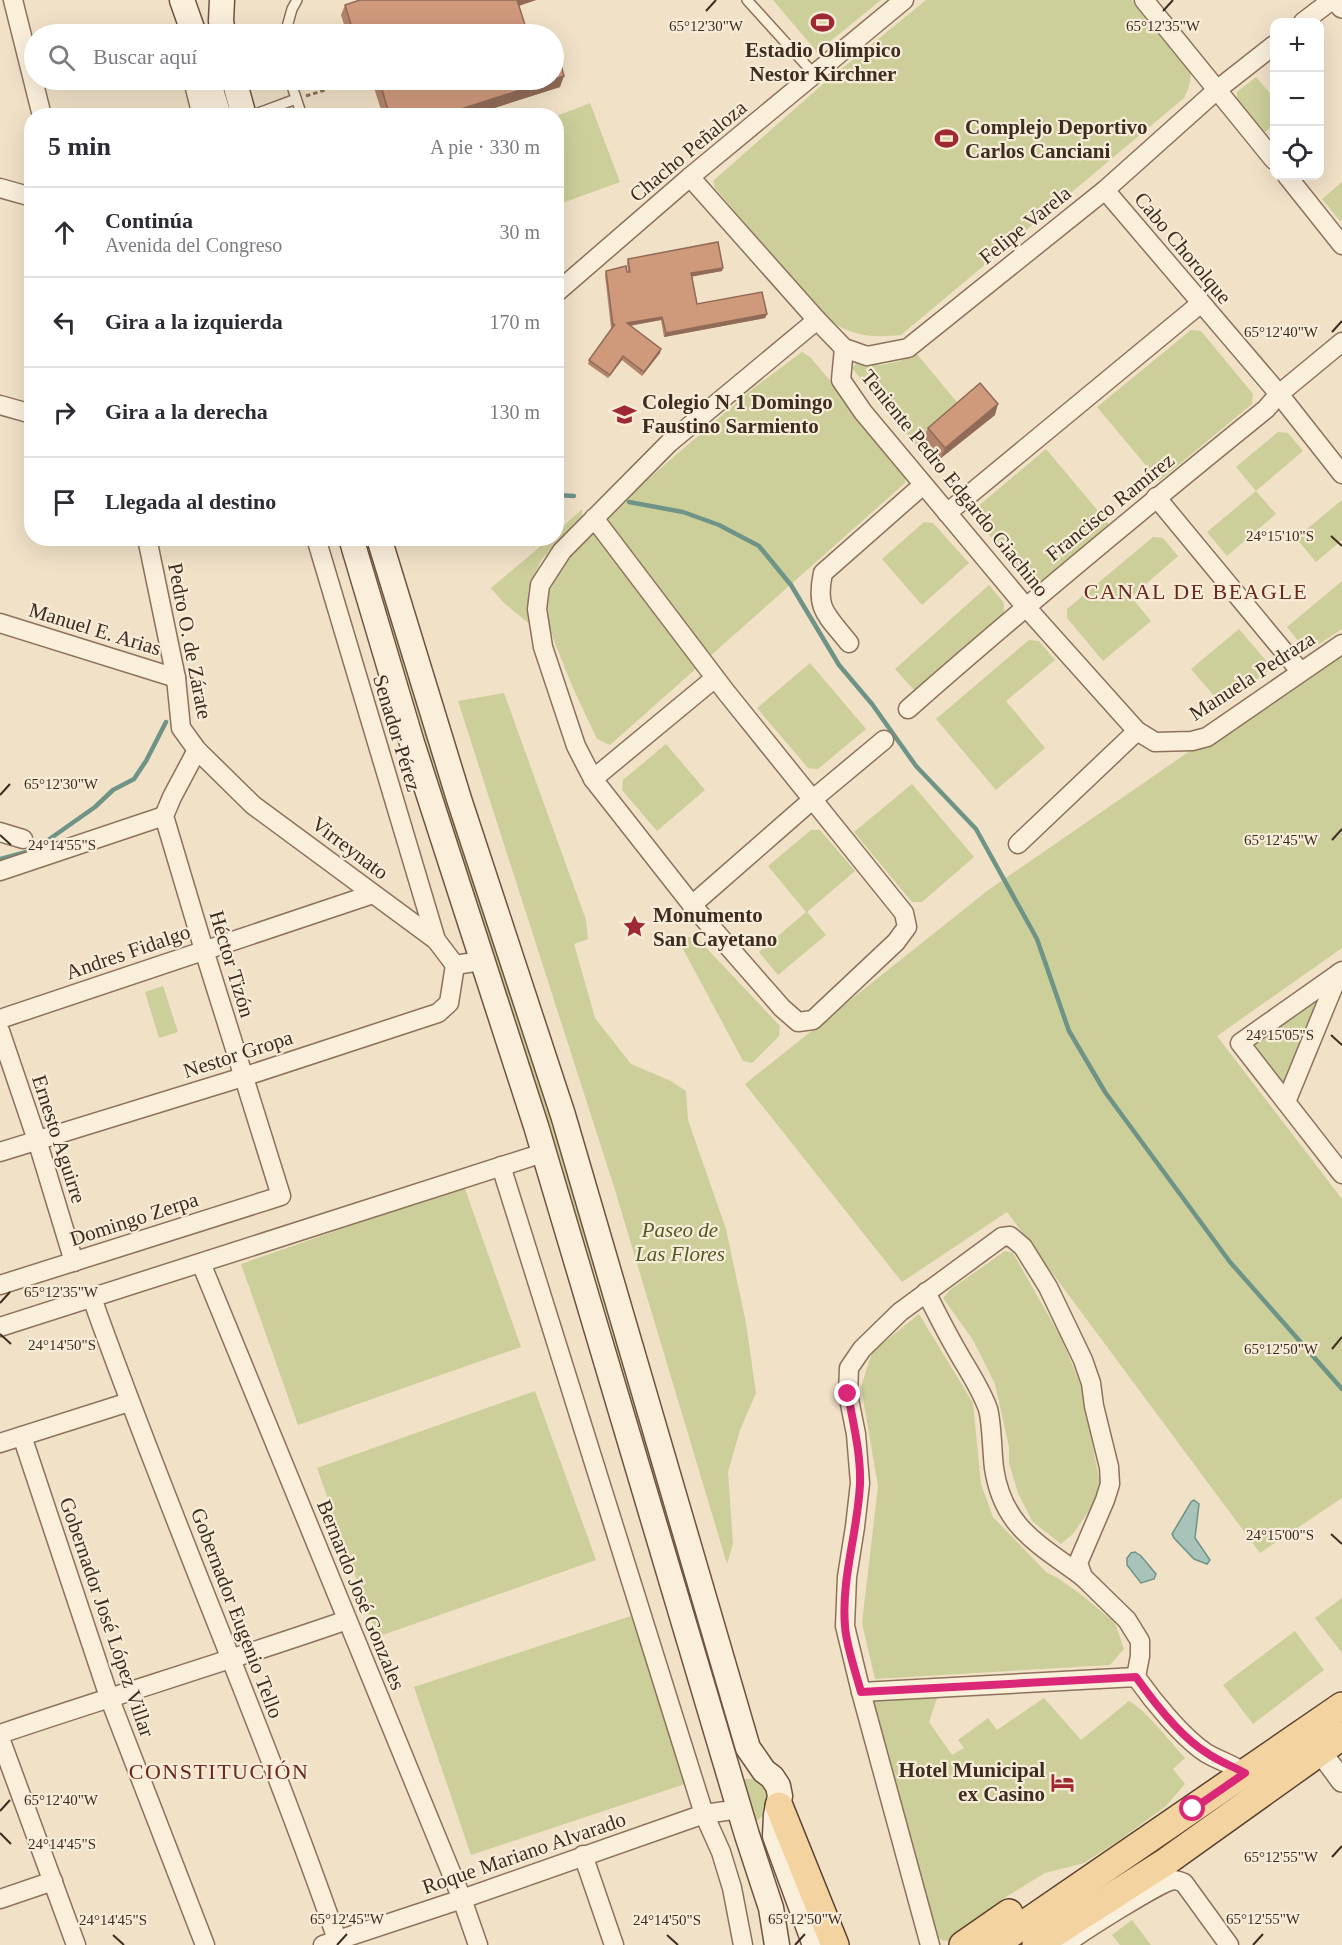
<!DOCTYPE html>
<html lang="es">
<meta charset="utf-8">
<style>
body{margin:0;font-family:Georgia,serif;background:#f7f7f7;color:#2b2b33}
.controls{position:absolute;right:18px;top:18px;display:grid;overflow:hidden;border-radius:12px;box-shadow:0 6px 24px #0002}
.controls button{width:54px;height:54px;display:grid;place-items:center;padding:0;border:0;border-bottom:2px solid #e1e1e2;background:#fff;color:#2b2b33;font:30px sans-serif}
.stop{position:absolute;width:18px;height:18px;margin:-14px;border:4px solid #db2777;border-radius:50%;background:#fff}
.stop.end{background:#db2777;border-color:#fff;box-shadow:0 2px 6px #0008}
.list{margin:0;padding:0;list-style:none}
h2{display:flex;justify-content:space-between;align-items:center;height:78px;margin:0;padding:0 24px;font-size:26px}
h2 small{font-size:20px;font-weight:400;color:#7c7c81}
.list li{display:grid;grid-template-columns:39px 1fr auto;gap:18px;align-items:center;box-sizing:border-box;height:90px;padding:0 24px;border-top:2px solid #e1e1e2}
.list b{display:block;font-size:22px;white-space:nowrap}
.list p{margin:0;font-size:20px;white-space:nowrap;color:#7c7c81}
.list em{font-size:20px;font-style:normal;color:#7c7c81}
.icon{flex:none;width:33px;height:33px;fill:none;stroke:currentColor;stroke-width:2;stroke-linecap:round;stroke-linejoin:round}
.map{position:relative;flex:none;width:1342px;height:1945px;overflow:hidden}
.search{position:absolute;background:#fff;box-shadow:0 6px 24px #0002;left:24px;top:24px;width:540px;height:66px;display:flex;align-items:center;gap:15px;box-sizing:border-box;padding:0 21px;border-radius:33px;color:#7c7c81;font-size:22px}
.panel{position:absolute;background:#fff;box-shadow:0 6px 24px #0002;left:24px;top:108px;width:540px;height:438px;border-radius:24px}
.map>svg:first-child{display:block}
.green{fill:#cccf9a}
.water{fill:#a8c4ba;stroke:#6e9387;stroke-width:1.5}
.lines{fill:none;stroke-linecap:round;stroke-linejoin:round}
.stream{stroke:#6e9387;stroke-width:4.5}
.service-casing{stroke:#8d725b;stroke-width:12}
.minor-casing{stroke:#8d725b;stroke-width:21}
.tertiary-casing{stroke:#8d725b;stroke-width:24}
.secondary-casing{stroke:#6f533e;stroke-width:27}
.primary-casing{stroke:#5b412f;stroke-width:30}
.path{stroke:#8d725b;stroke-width:3;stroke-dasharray:4.5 3;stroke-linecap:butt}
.service{stroke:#faefdb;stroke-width:9}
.minor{stroke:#faefdb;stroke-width:18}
.tertiary{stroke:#faefdb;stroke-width:21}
.secondary{stroke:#faefdb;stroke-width:24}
.primary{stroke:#f3d39f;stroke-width:27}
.wall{fill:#b2846b}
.shaded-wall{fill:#916b57}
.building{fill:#cf997c;stroke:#916b57;stroke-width:1.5}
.route{stroke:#db2777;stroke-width:8}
.ticks{fill:none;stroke:#3d2c20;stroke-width:2}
.labels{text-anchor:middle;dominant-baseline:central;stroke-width:4.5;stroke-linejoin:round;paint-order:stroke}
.poi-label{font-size:21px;font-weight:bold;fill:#3d2c20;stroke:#f7ecd7;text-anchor:start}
.street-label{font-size:21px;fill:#3d2c20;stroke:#f7ecd7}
.park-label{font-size:21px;font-style:italic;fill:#505a25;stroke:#f7ecd7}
.neighbourhood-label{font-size:22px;letter-spacing:1.5px;fill:#6b281d;stroke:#f7ecd7}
.ticks-label{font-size:15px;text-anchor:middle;fill:#3d2c20;stroke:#f7ecd7;stroke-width:4.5;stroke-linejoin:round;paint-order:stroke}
</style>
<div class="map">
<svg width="1342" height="1945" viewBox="0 0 1342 1945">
<rect width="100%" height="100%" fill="#f0e1c7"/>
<g class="green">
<polygon points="773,0 881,0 817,52"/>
<path d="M926,0H1132L1191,70C1191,81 1189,88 1184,98L901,335C870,338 850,336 825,317L715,188L713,181L823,84Z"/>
<polygon points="1256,77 1274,98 1274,125 1265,132 1237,99 1237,92"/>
<polygon points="590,103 620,182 557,205 557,116"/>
<polygon points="1342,182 1342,220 1340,221 1322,199"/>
<polygon points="1191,330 1201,331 1253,394 1252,404 1159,481 1097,407"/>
<polygon points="802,352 810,357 906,470 905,483 610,745 597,739 573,688 547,623 548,593 552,575 574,549 648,479 755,387"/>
<polygon points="916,353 961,407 916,445 852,368 857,363 882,365 900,361"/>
<polygon points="1278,432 1288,433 1303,451 1256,491 1276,514 1227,556 1207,532 1256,491 1236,467"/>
<polygon points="1046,449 1109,524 1039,583 1029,582 975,518 976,508"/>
<polygon points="1342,500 1342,540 1316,562 1296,538"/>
<polygon points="582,509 582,518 563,536 541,560 528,591 532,615 532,626 503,602 491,588 549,539 556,538 557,532"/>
<polygon points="924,522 933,523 969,563 922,605 882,559"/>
<polygon points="1153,537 1163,538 1178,556 1131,597 1151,621 1103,661 1067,618 1067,609"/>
<polygon points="365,539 371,539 600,1275 740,1756 738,1759 737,1759 596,1278 536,1087 477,910"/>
<polygon points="1342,581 1342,629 1313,648 1303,647 1287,627"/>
<polygon points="989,585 1004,603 1004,613 915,691 895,669"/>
<polygon points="1239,629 1268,663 1267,673 1221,704 1191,669"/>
<polygon points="1029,640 1039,641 1055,660 1006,701 1045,748 996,790 936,719"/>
<polygon points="1342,646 1342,948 1217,1036 1342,1199 1342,1498 1260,1553 1007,1212 902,1282 745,1084 987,891"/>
<polygon points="810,663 866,729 818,769 808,768 757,708"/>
<polygon points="504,693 586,920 588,939 574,944 595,1018 631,1064 671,1081 686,1091 688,1120 726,1229 746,1323 756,1393 740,1430 728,1472 733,1544 727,1564 615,1190 458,701"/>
<polygon points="666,744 705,790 657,831 622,790 623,780"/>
<polygon points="912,784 974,857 922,902 912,902 854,832"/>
<polygon points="811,830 820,830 855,871 807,912 826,935 778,975 759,952 806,912 768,866"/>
<polygon points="687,937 697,938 780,1026 779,1036 752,1063 743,1061 683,949 684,940"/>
<polygon points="163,986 178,1032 159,1038 145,992"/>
<polygon points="1319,998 1284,1083 1256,1046 1256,1042"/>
<polygon points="464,1186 521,1347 298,1425 241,1264"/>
<polygon points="1005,1251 1013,1253 1060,1336 1081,1385 1101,1489 1101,1493 1073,1534 1061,1544 1032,1521 1018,1493 1009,1463 1009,1447 995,1384 973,1340 943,1298 951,1289"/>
<polygon points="919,1314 973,1403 981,1484 993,1517 1046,1572 1058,1578 1083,1596 1115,1623 1124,1649 1110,1665 875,1679 862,1623 878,1486 861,1387 872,1352"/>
<polygon points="535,1391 596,1560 377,1637 317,1468"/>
<polygon points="1342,1598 1342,1653 1315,1618"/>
<polygon points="631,1616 688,1783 471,1855 414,1687"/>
<polygon points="1295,1631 1324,1670 1253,1724 1223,1685"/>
<path d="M938,1695L929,1722L952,1755L964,1748L958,1740L988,1718L997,1730L1044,1698L1081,1740L1129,1701C1146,1710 1170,1742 1185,1758L1173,1769L1185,1784L1166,1806L1118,1841L1084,1863L1045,1873L1001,1900L951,1940L943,1941L935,1935L877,1721L873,1699Z"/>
<polygon points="746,1779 756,1779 771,1790 767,1813 756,1821 742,1781"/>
<polygon points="1132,1920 1151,1945 1120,1945 1112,1935"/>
</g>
<g class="water">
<polygon points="1194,1500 1199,1504 1195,1538 1210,1560 1207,1564 1194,1559 1174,1538 1172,1534 1191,1502"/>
<polygon points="1135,1552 1141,1556 1156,1574 1154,1579 1141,1583 1127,1565 1127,1558 1131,1553"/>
</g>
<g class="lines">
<g class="stream">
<polyline points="556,495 574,496"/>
<polyline points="629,502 683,512 719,525 759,546 791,585 839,665 872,704 916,766 976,829 1037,939 1069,1031 1105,1092 1230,1262 1342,1389"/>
<polyline points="0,859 34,850 95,807 113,790 134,779 146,761 166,722"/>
</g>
<defs>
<g id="service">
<polyline points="747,0 815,75"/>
<polyline points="285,34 292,9 297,0"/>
<polyline points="290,80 302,116"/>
<polyline points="250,116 296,99"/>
</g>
<g id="minor">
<polyline points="13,0 42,116"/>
<polyline points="1144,0 1274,160"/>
<polyline points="1303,22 1332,0"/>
<polyline points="193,80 202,116"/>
<polyline points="1287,176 1342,245"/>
<polyline points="690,177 817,320 844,348 867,356 908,348 1105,190 1218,89 1274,45"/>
<polyline points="0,188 32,197"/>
<polyline points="1105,190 1279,394 1342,474"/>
<polyline points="556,293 690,177 904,0"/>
<polyline points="844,348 841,380 863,412 1025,606 1137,731 1155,742 1192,741 1207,737 1342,644"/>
<polyline points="0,405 32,414"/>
<polyline points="1156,497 1300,671"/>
<polyline points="947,513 1200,304"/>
<polyline points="594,518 726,692 904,913 907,927 896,942 813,1020 798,1022 782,1008 692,905 593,779 576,746 543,647 537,609 540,585 562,551 669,443 817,320"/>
<polyline points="147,538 176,678 181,728 197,750 253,805 436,940 455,965 481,961"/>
<polyline points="316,538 436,940"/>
<polyline points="0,623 176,678"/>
<path d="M849,643C827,615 815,610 823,573L923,485"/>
<path d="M908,709C1025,606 1145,507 1266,409L1279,394L1342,342"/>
<polyline points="593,779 715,678"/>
<polyline points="0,832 23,839"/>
<polyline points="1018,844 1137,731"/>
<polyline points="0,871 164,816"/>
<polyline points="692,905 812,800 884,740"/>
<polyline points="1342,971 1240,1043 1342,1174"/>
<polyline points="0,1019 373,894"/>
<polyline points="0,1031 37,1140 74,1262"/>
<polyline points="1286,1102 1339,973"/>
<polyline points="0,1152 243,1077 438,1013 449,1003 455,965"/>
<polyline points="501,1166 704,1814 721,1852 732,1888 743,1945"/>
<polyline points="201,1263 462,1899 478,1945"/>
<polyline points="0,1285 281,1196 204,950 164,816 172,797 197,750"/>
<path d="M926,1292C936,1312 945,1330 956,1349C967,1369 980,1387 988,1409C992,1423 992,1452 994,1468C1003,1528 1039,1544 1083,1577"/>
<path d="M92,1298C169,1515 263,1727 339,1945"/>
<polyline points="0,1327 543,1153"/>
<polyline points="22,1436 109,1697 205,1945"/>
<polyline points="0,1443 129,1402"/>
<path d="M1136,1677L1140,1656V1641L1127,1620L1083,1577L1078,1563L1105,1500L1110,1484L1109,1467L1094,1406L1091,1383L1083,1360L1048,1287L1023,1247L1010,1236L1002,1237L900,1312L862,1349L849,1368L848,1394L856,1434L860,1483L855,1527L847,1577L845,1626L861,1692L1136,1677C1153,1701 1182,1737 1206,1753C1221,1762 1239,1766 1250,1779"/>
<polyline points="861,1692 930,1945"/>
<path d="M0,1734C115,1695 232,1660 347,1620"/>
<polyline points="0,1738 76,1945"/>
<polyline points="583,1855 614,1945"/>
<polyline points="0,1899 53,1881"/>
<polyline points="323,1945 462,1899 704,1814 740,1809"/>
<path d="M1064,1945C1079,1934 1162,1880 1175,1880C1176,1880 1182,1882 1184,1883L1229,1945"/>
</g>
<g id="tertiary">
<polyline points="1336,0 1342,7"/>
<polyline points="1311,1739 1342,1781"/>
</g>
<g id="secondary">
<polyline points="182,0 194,34"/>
<polyline points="222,0 221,21 223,34"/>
<polyline points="208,80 219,116"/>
<polyline points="234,80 244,116"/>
<polyline points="351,538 412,743 536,1126 747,1835 771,1908 777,1945"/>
<polyline points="379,538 459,799 563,1115 748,1748 764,1771 772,1777 778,1786 780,1796 776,1815 775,1836 815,1945"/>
</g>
<g id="primary">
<polyline points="779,1806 835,1945"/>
<polyline points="963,1945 1009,1913"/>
<polyline points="994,1945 1342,1706"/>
<polyline points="1036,1945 1167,1861 1342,1736"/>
</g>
</defs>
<use href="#service" class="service-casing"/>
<use href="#minor" class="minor-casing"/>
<use href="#tertiary" class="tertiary-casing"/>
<use href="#secondary" class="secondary-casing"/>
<use href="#primary" class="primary-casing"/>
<polyline class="path" points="306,96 325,90 346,80"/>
<use href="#service" class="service"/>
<use href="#minor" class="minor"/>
<use href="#tertiary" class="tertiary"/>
<use href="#secondary" class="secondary"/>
<use href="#primary" class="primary"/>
</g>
<g class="wall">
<polygon points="360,0 536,0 519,6 528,34 347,34 341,15 345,5"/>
<polygon points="378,80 554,80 560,87 469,116 383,116 374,88"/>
<polygon points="628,259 722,271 692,276 697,304 767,314 765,318 664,337 661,320 630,326 660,353 642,376 622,360 608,378 588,364 589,360 612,328 611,328 605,275 606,271 628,272 627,263"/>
<polygon points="995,415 941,458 924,438 928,428"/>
</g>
<g class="shaded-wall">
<polygon points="515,0 536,0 512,8"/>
<polygon points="564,76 560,87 469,116 439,116"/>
<polygon points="723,268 722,271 690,277 691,273"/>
<polygon points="767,314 765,318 664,337 666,333"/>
<polygon points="662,317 661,320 626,326 627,323"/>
<polygon points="661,349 660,353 642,376 644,372"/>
<polygon points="623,356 622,360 608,378 610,375"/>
<polygon points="998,404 995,415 941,458 945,448"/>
</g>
<g class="building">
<polygon points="360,0 517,0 528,34 354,34 345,5"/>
<polygon points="551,32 552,34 541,34"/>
<polygon points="554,39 564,76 439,116 390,116 379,80 554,80"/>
<polygon points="718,242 723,268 691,273 697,304 762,292 767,314 666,333 662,317 627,323 661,349 644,372 623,356 610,375 589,360 615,324 613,325 606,271 626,266 627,272 630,272 628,259"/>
<polygon points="980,383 998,404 945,448 928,428"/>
</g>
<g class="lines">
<path class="route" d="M848,1394C853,1423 861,1454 860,1484C858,1531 841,1578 845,1626C846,1645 856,1673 861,1692L1136,1677C1153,1701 1182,1738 1207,1753C1218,1761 1232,1766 1245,1773L1193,1809"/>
</g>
<path class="ticks" d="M706,11L716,0M1163,11L1173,0M1332,332L1342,321M1331,536L1342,546M0,795L10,784M0,835L11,845M1332,840L1342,829M1331,1035L1342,1045M0,1303L10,1292M0,1334L11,1344M1332,1349L1342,1337M1331,1534L1342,1544M0,1811L10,1800M0,1833L11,1844M1332,1857L1342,1846M113,1935L124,1945M667,1935L678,1945M337,1945L347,1934M795,1945L805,1934M1253,1945L1263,1934"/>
<defs>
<symbol id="stadium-bare" viewBox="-9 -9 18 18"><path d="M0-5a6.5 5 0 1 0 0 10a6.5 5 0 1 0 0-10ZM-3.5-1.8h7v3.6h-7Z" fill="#9e2932" stroke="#f7ecd7" stroke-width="2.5" paint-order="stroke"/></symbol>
<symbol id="school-bare" viewBox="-9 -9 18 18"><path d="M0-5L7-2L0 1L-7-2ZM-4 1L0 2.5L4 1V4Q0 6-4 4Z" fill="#9e2932" stroke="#f7ecd7" stroke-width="2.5" paint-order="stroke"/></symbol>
<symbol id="sight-bare" viewBox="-9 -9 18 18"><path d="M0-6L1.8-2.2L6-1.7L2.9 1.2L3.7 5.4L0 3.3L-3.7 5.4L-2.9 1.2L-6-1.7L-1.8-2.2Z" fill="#9e2932" stroke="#f7ecd7" stroke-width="2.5" paint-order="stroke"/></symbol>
<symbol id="hotel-bare" viewBox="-9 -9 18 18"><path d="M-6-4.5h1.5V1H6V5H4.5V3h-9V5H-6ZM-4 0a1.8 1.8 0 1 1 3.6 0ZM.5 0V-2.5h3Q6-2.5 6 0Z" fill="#9e2932" stroke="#f7ecd7" stroke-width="2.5" paint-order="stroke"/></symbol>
</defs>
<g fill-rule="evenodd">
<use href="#stadium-bare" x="806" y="6" width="33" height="33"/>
<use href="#stadium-bare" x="930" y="122" width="33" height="33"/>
<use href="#school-bare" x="608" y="398" width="33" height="33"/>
<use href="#sight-bare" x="618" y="910" width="33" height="33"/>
<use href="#hotel-bare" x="1046" y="1766" width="33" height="33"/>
</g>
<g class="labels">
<g class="poi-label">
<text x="823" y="50" text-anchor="middle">Estadio Olimpico<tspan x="823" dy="24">Nestor Kirchner</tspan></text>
<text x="965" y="127">Complejo Deportivo<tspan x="965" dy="24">Carlos Canciani</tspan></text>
<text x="642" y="402">Colegio N 1 Domingo<tspan x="642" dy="24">Faustino Sarmiento</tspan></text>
<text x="653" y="915">Monumento<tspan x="653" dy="24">San Cayetano</tspan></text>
<text x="1045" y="1770" text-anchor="end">Hotel Municipal<tspan x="1045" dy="24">ex Casino</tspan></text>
</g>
<g class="street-label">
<text transform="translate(688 151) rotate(-40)">Chacho Peñaloza</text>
<text transform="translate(1025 225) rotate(-39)">Felipe Varela</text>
<text transform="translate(1183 248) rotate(50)">Cabo Chorolque</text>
<text transform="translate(955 483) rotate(51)">Teniente Pedro Edgardo Giachino</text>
<text transform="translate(1110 507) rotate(-39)">Francisco Ramírez</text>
<text transform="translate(95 629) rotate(17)">Manuel E. Arias</text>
<text transform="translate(190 641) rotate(79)">Pedro O. de Zárate</text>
<text transform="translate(1252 676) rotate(-33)">Manuela Pedraza</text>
<text transform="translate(397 733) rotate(73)">Senador Pérez</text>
<text transform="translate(350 848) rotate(37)">Virreynato</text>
<text transform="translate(128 952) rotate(-19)">Andres Fidalgo</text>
<text transform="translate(232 964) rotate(73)">Héctor Tizón</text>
<text transform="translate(238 1054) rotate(-18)">Nestor Gropa</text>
<text transform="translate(59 1139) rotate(72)">Ernesto Aguirre</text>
<text transform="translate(134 1219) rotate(-18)">Domingo Zerpa</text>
<text transform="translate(361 1595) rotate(68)">Bernardo José Gonzales</text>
<text transform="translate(237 1613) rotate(69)">Gobernador Eugenio Tello</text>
<text transform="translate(107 1617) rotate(71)">Gobernador José López Villar</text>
<text transform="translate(524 1853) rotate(-19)">Roque Mariano Alvarado</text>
</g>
<g class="park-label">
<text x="680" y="1230">Paseo de<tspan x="680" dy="24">Las Flores</tspan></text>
</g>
<g class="neighbourhood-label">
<text x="1196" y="591">CANAL DE BEAGLE</text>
<text x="219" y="1771">CONSTITUCIÓN</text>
</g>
</g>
<g class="ticks-label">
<text x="1163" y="31">65°12'35"W</text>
<text x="706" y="31">65°12'30"W</text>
<text x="1281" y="337">65°12'40"W</text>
<text x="1280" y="541">24°15'10"S</text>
<text x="61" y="789">65°12'30"W</text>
<text x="1281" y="845">65°12'45"W</text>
<text x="62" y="850">24°14'55"S</text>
<text x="1280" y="1040">24°15'05"S</text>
<text x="61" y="1297">65°12'35"W</text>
<text x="62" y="1350">24°14'50"S</text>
<text x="1281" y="1354">65°12'50"W</text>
<text x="1280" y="1540">24°15'00"S</text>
<text x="61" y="1805">65°12'40"W</text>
<text x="62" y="1849">24°14'45"S</text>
<text x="1281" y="1862">65°12'55"W</text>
<text x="347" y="1924">65°12'45"W</text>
<text x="805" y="1924">65°12'50"W</text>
<text x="1263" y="1924">65°12'55"W</text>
<text x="113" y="1925">24°14'45"S</text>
<text x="667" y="1925">24°14'50"S</text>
</g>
</svg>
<div class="controls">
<button>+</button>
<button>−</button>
<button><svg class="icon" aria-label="locate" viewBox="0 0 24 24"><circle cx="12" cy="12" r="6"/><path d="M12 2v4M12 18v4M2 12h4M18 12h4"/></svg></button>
</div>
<div class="stop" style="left:1193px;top:1809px"></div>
<div class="stop end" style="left:848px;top:1394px"></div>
<div class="search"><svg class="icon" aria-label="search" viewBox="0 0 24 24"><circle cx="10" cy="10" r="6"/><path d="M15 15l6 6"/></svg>Buscar aquí</div>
<section class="panel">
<h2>5 min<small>A pie · 330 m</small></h2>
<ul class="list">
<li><svg class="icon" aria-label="ahead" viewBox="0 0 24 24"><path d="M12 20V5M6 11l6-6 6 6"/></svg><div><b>Continúa</b><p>Avenida del Congreso</p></div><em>30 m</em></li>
<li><svg class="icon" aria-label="left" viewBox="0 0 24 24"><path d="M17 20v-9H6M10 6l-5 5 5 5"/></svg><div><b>Gira a la izquierda</b></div><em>170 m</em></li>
<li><svg class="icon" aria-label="right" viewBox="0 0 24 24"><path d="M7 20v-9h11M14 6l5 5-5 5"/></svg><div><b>Gira a la derecha</b></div><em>130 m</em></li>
<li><svg class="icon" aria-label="arrive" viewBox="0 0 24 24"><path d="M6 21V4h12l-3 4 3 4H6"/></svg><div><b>Llegada al destino</b></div></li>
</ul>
</section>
</div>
